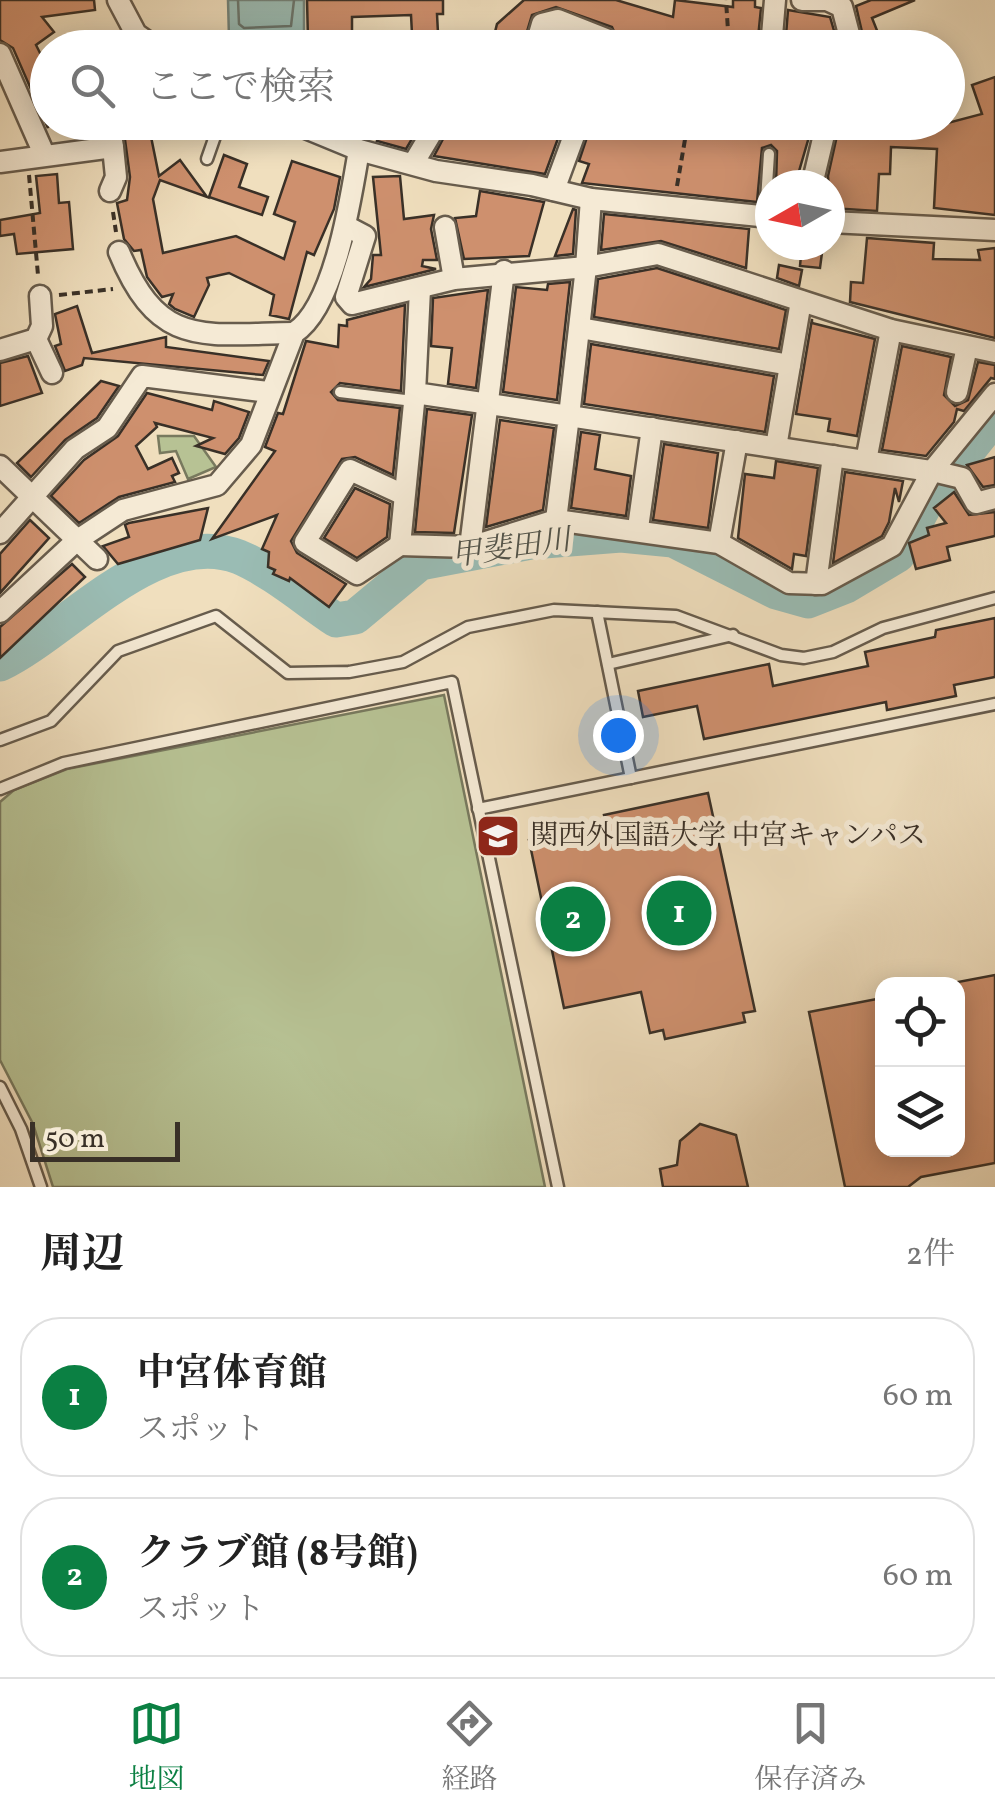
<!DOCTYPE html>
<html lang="ja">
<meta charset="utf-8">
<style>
body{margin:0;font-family:Vollkorn,"Noto Serif JP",serif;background:#f2f2f2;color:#222}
.controls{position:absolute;right:30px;bottom:30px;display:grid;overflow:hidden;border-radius:20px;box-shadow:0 5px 25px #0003}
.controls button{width:90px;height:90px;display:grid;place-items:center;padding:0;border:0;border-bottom:2px solid #e0e0e0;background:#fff;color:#222;font:50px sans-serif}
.compass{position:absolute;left:755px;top:170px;width:90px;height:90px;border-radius:50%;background:#fff;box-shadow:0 5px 25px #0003;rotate:261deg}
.scale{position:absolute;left:30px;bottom:25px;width:150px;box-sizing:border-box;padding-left:10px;border:5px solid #393027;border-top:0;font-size:28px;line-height:35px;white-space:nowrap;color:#393027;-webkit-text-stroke:8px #f5ead5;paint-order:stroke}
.you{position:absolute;left:618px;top:735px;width:35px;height:35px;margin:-25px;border:8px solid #fff;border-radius:50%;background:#1a73e8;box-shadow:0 0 0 15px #1a73e833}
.badge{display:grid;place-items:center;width:65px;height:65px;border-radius:50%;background:#0b8043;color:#fff;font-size:32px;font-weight:700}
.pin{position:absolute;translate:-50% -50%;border:5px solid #fff;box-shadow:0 2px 10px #0006}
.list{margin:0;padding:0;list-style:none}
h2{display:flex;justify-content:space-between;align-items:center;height:130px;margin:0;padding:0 40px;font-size:42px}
h2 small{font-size:32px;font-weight:400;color:#767676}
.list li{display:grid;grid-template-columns:65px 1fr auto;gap:30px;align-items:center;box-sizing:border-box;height:160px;margin:0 20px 20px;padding:0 20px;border:2px solid #e0e0e0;border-radius:40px}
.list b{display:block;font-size:38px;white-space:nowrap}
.list p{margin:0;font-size:32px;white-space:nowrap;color:#767676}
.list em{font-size:32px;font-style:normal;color:#767676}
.icon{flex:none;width:55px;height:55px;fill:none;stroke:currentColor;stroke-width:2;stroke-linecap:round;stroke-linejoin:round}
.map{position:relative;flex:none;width:995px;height:1187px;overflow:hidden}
.search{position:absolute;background:#fff;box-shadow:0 5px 25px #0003;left:30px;right:30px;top:30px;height:110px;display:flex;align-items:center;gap:25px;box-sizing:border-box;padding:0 35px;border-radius:55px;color:#767676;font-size:38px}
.sheet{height:490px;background:#fff}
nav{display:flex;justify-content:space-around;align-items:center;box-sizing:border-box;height:140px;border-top:2px solid #e0e0e0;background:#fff;font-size:28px;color:#767676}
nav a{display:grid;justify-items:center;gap:5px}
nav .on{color:#0b8043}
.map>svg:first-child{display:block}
.green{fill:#b7c294;stroke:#78795e;stroke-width:2.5}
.water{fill:#9abcb4;stroke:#73847c;stroke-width:2.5}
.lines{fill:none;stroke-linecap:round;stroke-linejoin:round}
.shore{stroke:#6a766e;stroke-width:2.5}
.river{stroke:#9abcb4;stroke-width:35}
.building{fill:#ce906e;stroke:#393027;stroke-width:2.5}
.service-casing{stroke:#675c4d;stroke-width:15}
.minor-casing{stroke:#675c4d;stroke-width:25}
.path{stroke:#393027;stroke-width:4;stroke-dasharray:8 5;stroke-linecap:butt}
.service{stroke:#f5ead5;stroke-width:10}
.minor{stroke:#f5ead5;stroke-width:20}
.labels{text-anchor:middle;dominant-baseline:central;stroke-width:10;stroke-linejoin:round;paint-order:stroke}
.poi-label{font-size:28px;fill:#393027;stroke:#f5ead5;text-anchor:start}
.water-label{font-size:30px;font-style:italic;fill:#51534a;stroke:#f5ead5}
</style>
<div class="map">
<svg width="995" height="1187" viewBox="0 0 995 1187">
<rect width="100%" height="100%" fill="#f0dfbe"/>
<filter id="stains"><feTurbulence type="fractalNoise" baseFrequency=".002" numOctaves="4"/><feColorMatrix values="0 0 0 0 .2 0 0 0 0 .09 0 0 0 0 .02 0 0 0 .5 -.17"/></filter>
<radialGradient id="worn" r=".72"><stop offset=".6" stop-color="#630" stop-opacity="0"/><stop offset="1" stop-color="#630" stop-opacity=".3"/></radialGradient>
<g class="green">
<polygon points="158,436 194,436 216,467 188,479 176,451 160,453"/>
<polygon points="444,695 545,1187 53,1187 33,1124 0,1060 0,802 14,790 67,769"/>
</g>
<polygon class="water" points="228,0 304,0 304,37 229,38"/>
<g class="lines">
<polyline class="shore" points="238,0 239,24 244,28 291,26 294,0"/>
<path class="river" d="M0,664C67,632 157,525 239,557C272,571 306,600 336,620L355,617L420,563L531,542L621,535L673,540L776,592L808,601L846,586L898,555L926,503L995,417"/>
</g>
<g class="building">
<polygon points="0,0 94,0 95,10 42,17 54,32 36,45 48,69 48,128 13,48 0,40"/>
<polygon points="307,0 443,0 443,14 437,14 438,33 412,34 411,15 352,17 352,48 327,48 327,40 308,40"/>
<polygon points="524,0 616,0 673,17 675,0 733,7 733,0 755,0 755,7 761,8 757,48 732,48 733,39 703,35 700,48 621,48 612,27 556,7 532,15 522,48 491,48 497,24"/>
<polygon points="871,0 915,0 872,18 884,48 859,48 862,32 856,6"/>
<polygon points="788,10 830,17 835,34 832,48 785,48"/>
<polygon points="995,77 995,215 934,208 937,149 891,147 890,174 879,174 877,211 830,208 828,176 840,122 929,122 929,128 982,114 972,85"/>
<polygon points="148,122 159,176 180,160 207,197 160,180 153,199 163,253 236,236 284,259 295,222 274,214 292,161 340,177 334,209 314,255 307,252 289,319 270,315 274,295 229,273 207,278 209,285 194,317 175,309 169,304 173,294 162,297 147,277 141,250 134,251 124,239 117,203 127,200 130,177 123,125"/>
<polygon points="386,122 422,122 406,149 377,141"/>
<polygon points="452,122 476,130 480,122 564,122 545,174 434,156"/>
<polygon points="592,122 791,124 813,123 795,185 776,185 777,151 771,145 762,148 757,202 582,183 589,164 579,161"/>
<polygon points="224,155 247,164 239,187 268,197 262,215 209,197"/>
<polygon points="57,174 59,203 69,202 73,249 17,254 14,234 0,236 0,220 40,213 36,176"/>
<polygon points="400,176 404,219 434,215 431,229 437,260 423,260 422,266 436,269 364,287 371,279 373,255 381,255 373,177"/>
<polygon points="480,191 544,202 529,256 464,259 455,218 476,216"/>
<polygon points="573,209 576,210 573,254 555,256"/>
<polygon points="604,214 749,229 746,268 661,241 601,250"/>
<polygon points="867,238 934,243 933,259 980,260 978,250 995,248 995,338 850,302 851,282 863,283"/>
<polygon points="802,245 823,245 820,268 800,266"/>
<polygon points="779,265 802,270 799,286 777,278"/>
<polygon points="657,268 786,310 779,349 594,317 598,279"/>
<polygon points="570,282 557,400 503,392 516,287 547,290 548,284"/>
<polygon points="488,290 476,388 448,384 452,348 431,346 433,298"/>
<polygon points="405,305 401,391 340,383 331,392 338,400 400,408 393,475 355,457 342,459 291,541 297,553 346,584 329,607 290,578 289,581 273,574 275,570 268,567 269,552 262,549 277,515 212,539 275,451 265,447 278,413 283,414 306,341 338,347 339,325 347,326 347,320"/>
<polygon points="77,306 92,353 166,337 166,347 269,361 263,375 84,358 82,365 65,371 55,346 61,344 55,314"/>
<polygon points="812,319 812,323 875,339 857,436 828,431 830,419 796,414"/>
<polygon points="591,344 774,376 765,432 584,404"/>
<polygon points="902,346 951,357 944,395 955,406 968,400 978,362 995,365 995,379 991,378 964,411 957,409 954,422 926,456 882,450"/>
<polygon points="28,356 42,393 0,406 0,363"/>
<polygon points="101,381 119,386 97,418 65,440 31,477 17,463"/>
<polygon points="147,393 212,410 214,401 249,412 239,438 225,454 196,446 213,438 155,423 157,427 136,446 148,469 172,458 179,473 172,476 175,482 119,497 79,523 51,496 84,460 118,436"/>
<polygon points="427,409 472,415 454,533 415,532"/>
<polygon points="500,420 554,428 543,510 486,527"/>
<polygon points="581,432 600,435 595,469 631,476 626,516 571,508"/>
<polygon points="664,444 718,453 708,528 653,520"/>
<polygon points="995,457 995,485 983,487 967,465"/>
<polygon points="776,461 818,468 806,556 794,554 792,569 738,538 745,474 774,478"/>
<polygon points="845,472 903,481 899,502 895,488 889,522 882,536 833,563"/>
<polygon points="355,488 390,504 387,537 357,558 324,538"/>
<polygon points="954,492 969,515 995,512 995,536 947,547 950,560 916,569 909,543 929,535 927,528 946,523 934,508"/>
<polygon points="208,508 200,540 118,564 103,546 129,537 125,525 129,523"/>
<polygon points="30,520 49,538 0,593 0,554"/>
<polygon points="72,564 85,577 0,658 0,627"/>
<polygon points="995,618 995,677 954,685 956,696 887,710 886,702 704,739 697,706 643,717 638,691 769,664 773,686 868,666 865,652 935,637 936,630"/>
<polygon points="708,793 755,1011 743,1013 745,1022 665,1039 663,1030 650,1033 641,992 564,1008 529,840 606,824 604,815"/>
<polygon points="995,975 995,1163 921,1177 908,1187 845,1187 809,1012 882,998 882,1150 958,1150 958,982"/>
<polygon points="700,1124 736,1135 748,1187 663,1187 660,1169 677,1165 680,1141"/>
</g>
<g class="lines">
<defs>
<g id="service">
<polyline points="207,159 220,122"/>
<polyline points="765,216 769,154"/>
<polyline points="340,392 413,401"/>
<polyline points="597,612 631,778"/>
<polyline points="608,664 733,635"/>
<polyline points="0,740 51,721 118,651 216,616 288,673 349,672 403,662 468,627 554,610 676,616 781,655 804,658 833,652 883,628 995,598"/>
<polyline points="0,789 64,763 452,682 558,1187"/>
<polyline points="478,809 995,704"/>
<polyline points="0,1087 21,1129 41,1187"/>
</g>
<g id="minor">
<polyline points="118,0 136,34 156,48"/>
<polyline points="802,0 827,0 842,7 849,34 845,48"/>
<polyline points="535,48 542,24 558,20 606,39 607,48"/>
<polyline points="771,48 775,0"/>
<polyline points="0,54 44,154"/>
<polyline points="291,122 359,150 436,171 532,185 591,199 770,217"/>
<polyline points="0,162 113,147 109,122"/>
<polyline points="413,164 438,122"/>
<polyline points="812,185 827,122"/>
<polyline points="554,190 579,122"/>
<polyline points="110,191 116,177 113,147"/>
<polyline points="591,199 586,267 658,254 891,330 995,352"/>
<polyline points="830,222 995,230"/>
<polyline points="346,226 365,236 346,297 352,304 454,279 586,267 569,416 937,472 962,478 976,503 995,498"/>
<polyline points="445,227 454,279"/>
<path d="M119,252C159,349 202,334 294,333"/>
<polyline points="420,289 415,393 569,416 556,520"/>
<polyline points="580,328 790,365"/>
<polyline points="36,339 52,373"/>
<polyline points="0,350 36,339 42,326 40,296"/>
<polyline points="957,392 967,347"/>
<polyline points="415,393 400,545 470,547 556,520 719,543 789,583 822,584 892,546 932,471 995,394"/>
<polyline points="776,447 801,301"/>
<polyline points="866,461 891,330"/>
<polyline points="0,466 97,559"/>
<polyline points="638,528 652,428"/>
<polyline points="0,533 75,449 107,428 142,376 268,392"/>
<polyline points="719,543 737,441"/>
<polyline points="400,545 357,574 305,542 350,470 404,495"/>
<polyline points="470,547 504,271"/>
<polyline points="816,584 833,456"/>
<path d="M0,612L76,541L123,510L217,485L251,445L294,333C335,307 351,197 359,150"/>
</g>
</defs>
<use href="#service" class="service-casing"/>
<use href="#minor" class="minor-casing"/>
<g class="path">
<polyline points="710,48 729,46 726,0"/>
<polyline points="29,175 38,275"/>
<polyline points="677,186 688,122"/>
<polyline points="113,212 116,232"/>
<polyline points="59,295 113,289"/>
</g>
<use href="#service" class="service"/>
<use href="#minor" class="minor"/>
</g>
<defs>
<symbol id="university-square" viewBox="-11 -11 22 22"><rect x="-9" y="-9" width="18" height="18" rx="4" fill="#8f2418" stroke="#f5ead5"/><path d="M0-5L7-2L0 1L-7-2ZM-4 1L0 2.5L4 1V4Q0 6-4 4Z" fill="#fff"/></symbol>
</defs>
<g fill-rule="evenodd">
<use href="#university-square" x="473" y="811" width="50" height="50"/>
</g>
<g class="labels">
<g class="poi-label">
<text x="530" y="836">関西外国語大学 中宮キャンパス</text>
</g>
<g class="water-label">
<text transform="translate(511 549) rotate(-8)">甲斐田川</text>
</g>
</g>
<rect width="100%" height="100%" filter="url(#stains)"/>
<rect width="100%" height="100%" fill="url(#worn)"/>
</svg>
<div class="controls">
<button><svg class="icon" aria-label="locate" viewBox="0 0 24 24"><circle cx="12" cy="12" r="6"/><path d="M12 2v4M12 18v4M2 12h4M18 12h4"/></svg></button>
<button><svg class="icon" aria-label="layers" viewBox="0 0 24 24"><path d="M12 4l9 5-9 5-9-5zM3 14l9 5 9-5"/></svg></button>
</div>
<svg class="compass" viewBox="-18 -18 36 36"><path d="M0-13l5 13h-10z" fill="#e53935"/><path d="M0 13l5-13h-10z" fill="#767676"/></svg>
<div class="scale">50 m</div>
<div class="you"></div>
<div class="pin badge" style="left:679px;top:913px">1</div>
<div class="pin badge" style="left:573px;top:919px">2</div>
<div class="search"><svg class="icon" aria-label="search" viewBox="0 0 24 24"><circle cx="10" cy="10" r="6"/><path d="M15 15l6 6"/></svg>ここで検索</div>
</div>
<section class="sheet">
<h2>周辺<small>2件</small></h2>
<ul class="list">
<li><span class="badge">1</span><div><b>中宮体育館</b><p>スポット</p></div><em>60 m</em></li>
<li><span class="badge">2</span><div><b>クラブ館 (8号館)</b><p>スポット</p></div><em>60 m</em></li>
</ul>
</section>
<nav>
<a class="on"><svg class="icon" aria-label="map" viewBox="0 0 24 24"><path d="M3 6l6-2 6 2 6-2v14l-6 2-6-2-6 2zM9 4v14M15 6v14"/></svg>地図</a>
<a><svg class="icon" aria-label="directions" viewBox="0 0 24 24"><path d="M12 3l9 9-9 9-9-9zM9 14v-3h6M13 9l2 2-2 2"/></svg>経路</a>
<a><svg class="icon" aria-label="saved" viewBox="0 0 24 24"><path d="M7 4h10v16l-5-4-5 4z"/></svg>保存済み</a>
</nav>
